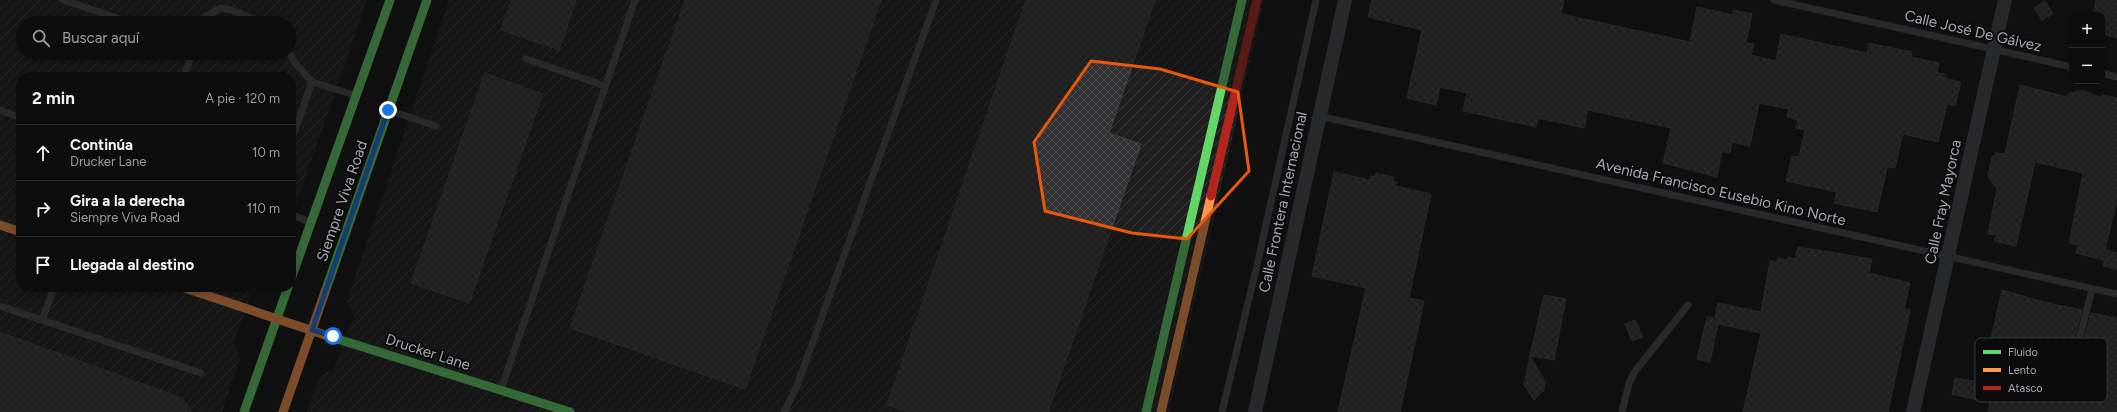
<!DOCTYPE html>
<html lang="es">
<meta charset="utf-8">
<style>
body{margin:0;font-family:Figtree,sans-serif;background:#161616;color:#f1f3f6}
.controls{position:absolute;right:12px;top:12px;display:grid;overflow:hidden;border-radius:8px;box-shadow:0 2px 6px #0003}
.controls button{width:36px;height:36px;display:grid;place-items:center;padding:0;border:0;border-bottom:1px solid #2d2d2e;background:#0d0d0d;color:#f1f3f6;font:20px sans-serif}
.stop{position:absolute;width:12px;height:12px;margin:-9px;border:3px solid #1a73e8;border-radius:50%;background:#fff}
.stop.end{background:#1a73e8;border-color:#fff;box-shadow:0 1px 4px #0008}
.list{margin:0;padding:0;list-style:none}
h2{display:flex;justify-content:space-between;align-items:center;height:52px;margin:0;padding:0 16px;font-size:17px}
h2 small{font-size:13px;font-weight:400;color:#9a9c9d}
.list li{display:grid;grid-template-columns:26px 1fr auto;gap:12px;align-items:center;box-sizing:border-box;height:56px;padding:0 16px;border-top:1px solid #2d2d2e}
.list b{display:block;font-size:15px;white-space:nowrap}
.list p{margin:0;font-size:13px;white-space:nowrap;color:#9a9c9d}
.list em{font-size:13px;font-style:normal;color:#9a9c9d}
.icon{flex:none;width:22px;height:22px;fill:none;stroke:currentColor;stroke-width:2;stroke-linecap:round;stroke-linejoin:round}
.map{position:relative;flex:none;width:2117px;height:412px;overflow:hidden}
.search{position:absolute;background:#0d0d0d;box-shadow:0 2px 6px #0003;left:16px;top:16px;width:280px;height:44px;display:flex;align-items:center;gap:10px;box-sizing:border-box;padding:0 14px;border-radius:22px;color:#9a9c9d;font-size:15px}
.panel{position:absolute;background:#0d0d0d;box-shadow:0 2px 6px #0003;left:16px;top:72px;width:280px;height:220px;border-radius:16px}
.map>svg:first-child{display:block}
.industrial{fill:url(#industrial-furrows);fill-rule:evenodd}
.building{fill:url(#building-cross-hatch);stroke:#404244}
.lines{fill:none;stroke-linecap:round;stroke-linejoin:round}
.lane{stroke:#45474a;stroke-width:7}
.street{stroke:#45474a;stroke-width:14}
.fast{stroke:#63d668;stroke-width:9}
.slow{stroke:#ff974d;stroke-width:9}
.jam{stroke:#b3261e;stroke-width:9}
.route{stroke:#1a73e8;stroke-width:5}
.marked{fill:none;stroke:#e8590c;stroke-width:3;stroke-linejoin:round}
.labels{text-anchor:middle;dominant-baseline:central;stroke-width:4;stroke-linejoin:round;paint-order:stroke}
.street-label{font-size:15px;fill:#a3a9b1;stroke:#0b0b0c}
.key{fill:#0b0b0c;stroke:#393a3e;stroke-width:1}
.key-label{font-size:11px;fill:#a3a9b1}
</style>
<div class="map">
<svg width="2117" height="412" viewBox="0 0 2117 412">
<defs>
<pattern id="industrial-furrows" width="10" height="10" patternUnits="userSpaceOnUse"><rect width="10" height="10" fill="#1e1e1f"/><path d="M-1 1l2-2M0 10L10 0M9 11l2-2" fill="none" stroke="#3c3c3d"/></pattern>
<pattern id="building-cross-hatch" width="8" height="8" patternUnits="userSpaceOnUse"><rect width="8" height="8" fill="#313133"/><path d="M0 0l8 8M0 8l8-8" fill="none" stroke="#4c4c4e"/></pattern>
</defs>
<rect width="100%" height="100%" fill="#111"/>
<g class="industrial">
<path d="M0,0H367L291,220V77H21V287H254L234,342L240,359L222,412H0ZM23,23H289V53H23Z"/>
<polygon points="449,0 1264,0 1169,412 307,412 319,377 334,368 354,317 347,301"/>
</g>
<g class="building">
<polygon points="511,0 576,0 559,50 501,30"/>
<polygon points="685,0 881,0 745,389 570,328"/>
<polygon points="1026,0 1155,0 1109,133 1141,144 1048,412 908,412 887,405"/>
<polygon points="1372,0 1564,0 1561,14 1690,42 1697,7 1733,15 1734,10 1752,14 1746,43 1754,44 1751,55 1776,61 1781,34 1867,53 1869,43 1912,52 1911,57 1939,63 1937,73 1945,74 1945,78 1961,82 1955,106 1947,104 1938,142 1903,134 1895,168 1887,167 1877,212 1834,203 1837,192 1786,181 1792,156 1799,157 1805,130 1796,128 1798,120 1787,117 1789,109 1759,103 1750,146 1732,142 1730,153 1722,151 1717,177 1663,163 1671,128 1588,110 1584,128 1538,118 1536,127 1463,111 1467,93 1440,87 1436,105 1407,98 1422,30 1368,17"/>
<polygon points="2096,0 2117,0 2117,38 2102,34 2102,15 2093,15"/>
<polygon points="2045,1 2053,14 2042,20 2034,8"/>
<polygon points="485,73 543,94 469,303 411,283"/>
<polygon points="2020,85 2067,97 2068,94 2077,91 2085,91 2102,98 2102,95 2117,98 2117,198 2103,260 2076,253 2078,245 2069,243 2083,173 2035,162 2016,246 1994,241 1996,235 1988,234 1997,189 1988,176 1992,157 1996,153 2005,154"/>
<polygon points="1334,172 1370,180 1371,176 1375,177 1376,173 1394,177 1393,181 1397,182 1396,186 1431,194 1409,298 1424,301 1400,412 1338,412 1366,288 1312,276"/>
<polygon points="1798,247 1872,259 1869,273 1910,283 1904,309 1910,310 1888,412 1743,412 1761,333 1718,324 1710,362 1697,359 1707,317 1715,318 1718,303 1761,312 1770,261 1777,262 1778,258 1788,260 1788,257 1795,259"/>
<polygon points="2107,250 2117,253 2117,269 2103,266"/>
<polygon points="2002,290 2048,303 2082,310 2071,351 2054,348 2051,360 2045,359 2043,367 2038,370 2041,376 2037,394 2073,402 2083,354 2081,354 2091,313 2117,318 2117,412 1988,412 1990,403 1952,394 1955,378 1985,383 1993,348 1989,347"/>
<polygon points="1544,295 1566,299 1554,360 1530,356"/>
<polygon points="1635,320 1643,337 1632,341 1625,324"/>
<polygon points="0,332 182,398 192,412 0,412"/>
<polygon points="1530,356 1545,381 1544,390 1534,400 1524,385"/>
</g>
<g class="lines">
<g class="lane">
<polyline points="63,0 132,23"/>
<polyline points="1774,0 2072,67"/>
<polyline points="203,23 206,16 221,8 231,10 263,23"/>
<polyline points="289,52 295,63 312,82"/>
<polyline points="526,59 605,86"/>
<polyline points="2102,73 2117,77"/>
<polyline points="184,77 192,53"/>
<polyline points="0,110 21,118"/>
<polyline points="391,111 436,126"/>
<polyline points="1319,116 2117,294"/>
<polyline points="291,142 312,82 354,95"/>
<polyline points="291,214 309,222"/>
<polyline points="0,306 201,373"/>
<polyline points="42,320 54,287"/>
<polyline points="2043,372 2063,371 2073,364 2092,289"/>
<polyline points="501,389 635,0"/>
<polyline points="784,412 797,386 936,0"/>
<polyline points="1222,412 1257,265 1316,0"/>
<polyline points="1622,412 1629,383 1636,370 1688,305"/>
</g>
<g class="street">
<polyline points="1255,412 1345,0"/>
<polyline points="1913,412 2005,0"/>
</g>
<g class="fast">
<polyline points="291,279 390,0"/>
<polyline points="325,292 427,0"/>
<polyline points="328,336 570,412"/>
<polyline points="244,412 288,287"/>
<polyline points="1146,412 1242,0"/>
</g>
<g class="slow">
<polyline points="0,225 21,232"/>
<polyline points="182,287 328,336"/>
<polyline points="283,412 325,292"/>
<polyline points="1161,412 1211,196"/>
</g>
<polyline class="jam" points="1211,196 1257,0"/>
</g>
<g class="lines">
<polyline class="route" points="333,336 312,330 388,110"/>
</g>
<path d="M0 0H2117V412H0ZM1091,61L1160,69L1238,92L1249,171L1187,239L1132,233L1045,211L1034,142Z" fill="#111" fill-opacity=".55" fill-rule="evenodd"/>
<path class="marked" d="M1091,61L1160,69L1238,92L1249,171L1187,239L1132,233L1045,211L1034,142Z"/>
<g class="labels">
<g class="street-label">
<text transform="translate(1973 31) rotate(13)">Calle José De Gálvez</text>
<text transform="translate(1721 192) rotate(13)">Avenida Francisco Eusebio Kino Norte</text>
<text transform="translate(342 201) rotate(-71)">Siempre Viva Road</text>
<text transform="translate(1283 202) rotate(-78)">Calle Frontera Internacional</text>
<text transform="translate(1943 202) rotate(-78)">Calle Fray Mayorca</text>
<text transform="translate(428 352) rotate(18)">Drucker Lane</text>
</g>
</g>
<rect x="1975" y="338" width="132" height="64" rx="6" class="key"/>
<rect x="1983" y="350" width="18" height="4" fill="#63d668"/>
<rect x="1983" y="368" width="18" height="4" fill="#ff974d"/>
<rect x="1983" y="386" width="18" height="4" fill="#b3261e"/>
<g class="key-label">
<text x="2008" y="356">Fluido</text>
<text x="2008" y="374">Lento</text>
<text x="2008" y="392">Atasco</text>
</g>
</svg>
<div class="controls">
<button>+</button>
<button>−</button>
</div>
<div class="stop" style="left:333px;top:336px"></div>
<div class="stop end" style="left:388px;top:110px"></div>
<div class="search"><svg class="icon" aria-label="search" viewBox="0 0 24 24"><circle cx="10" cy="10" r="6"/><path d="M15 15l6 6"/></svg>Buscar aquí</div>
<section class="panel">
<h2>2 min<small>A pie · 120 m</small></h2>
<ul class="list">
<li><svg class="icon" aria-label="ahead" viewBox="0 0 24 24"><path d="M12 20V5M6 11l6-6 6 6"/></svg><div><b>Continúa</b><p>Drucker Lane</p></div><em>10 m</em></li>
<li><svg class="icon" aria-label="right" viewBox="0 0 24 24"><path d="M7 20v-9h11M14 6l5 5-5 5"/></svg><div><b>Gira a la derecha</b><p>Siempre Viva Road</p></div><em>110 m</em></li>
<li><svg class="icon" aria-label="arrive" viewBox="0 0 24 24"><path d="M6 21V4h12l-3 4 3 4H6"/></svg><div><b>Llegada al destino</b></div></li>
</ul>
</section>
</div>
